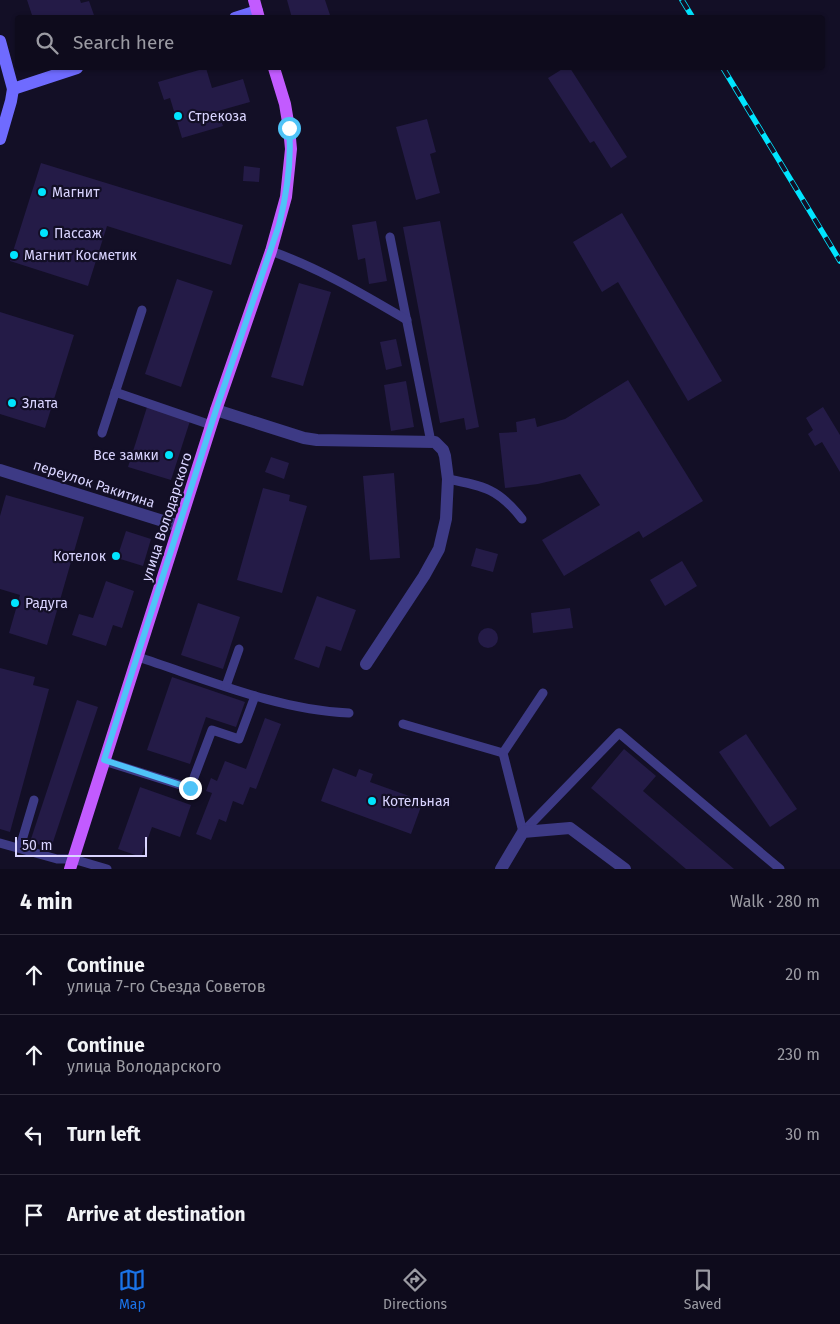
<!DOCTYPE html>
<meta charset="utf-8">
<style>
body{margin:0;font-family:"Fira Sans",sans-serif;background:#171425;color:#f1f3f6}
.scale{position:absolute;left:15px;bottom:12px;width:132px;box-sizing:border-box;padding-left:5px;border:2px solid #d9d4ff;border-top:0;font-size:14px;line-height:18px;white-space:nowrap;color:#d9d4ff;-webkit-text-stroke:4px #130f26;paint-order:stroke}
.stop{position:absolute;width:15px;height:15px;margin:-11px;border:4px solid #4fc3f7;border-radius:50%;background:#fff}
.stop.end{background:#4fc3f7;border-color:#fff;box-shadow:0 1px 5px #0008}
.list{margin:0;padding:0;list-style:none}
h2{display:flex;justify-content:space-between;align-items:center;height:65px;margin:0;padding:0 20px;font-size:21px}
h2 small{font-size:16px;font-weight:400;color:#9b9ba3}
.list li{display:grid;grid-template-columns:32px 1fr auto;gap:15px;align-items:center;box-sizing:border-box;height:80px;padding:0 20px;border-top:1px solid #2e2b3b}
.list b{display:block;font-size:19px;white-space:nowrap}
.list p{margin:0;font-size:16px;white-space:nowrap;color:#9b9ba3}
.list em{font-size:16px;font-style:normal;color:#9b9ba3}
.icon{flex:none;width:28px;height:28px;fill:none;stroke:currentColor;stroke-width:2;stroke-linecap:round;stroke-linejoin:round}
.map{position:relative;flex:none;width:840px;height:869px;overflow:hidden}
.search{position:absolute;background:#0e0b1c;box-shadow:0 1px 4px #0004;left:15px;right:15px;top:15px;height:55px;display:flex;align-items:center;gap:12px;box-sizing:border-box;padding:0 18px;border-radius:5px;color:#9b9ba3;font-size:19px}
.sheet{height:385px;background:#0e0b1c}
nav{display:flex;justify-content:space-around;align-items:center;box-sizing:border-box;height:70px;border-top:1px solid #2e2b3b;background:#0e0b1c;font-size:14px;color:#9b9ba3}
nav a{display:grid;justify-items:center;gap:2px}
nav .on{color:#1a73e8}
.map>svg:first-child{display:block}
.building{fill:#241b47}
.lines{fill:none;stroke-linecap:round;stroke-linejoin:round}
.lane{stroke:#3d3a85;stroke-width:9}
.street{stroke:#3d3a85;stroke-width:12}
.secondary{stroke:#6f6bff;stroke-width:12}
.primary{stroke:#c25bff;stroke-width:12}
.rail-casing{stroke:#00e5ff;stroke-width:5.5}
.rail{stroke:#130f26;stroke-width:4;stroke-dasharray:11;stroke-linecap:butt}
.route{stroke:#4fc3f7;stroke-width:6}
.poi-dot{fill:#00e5ff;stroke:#130f26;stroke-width:2}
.labels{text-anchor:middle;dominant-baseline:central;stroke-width:4.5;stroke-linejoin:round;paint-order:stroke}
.poi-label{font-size:14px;fill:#d9d4ff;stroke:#130f26;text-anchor:start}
.street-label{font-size:14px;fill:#d9d4ff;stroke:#130f26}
</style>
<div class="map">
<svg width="840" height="869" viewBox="0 0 840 869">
<rect width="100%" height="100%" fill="#130f26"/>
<g class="building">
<polygon points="27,0 80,0 81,3 89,1 95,18 33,18"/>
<polygon points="287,0 325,0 331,18 292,18"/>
<polygon points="206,68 212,88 243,79 250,102 218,111 223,126 182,138 170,98 164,100 158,82"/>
<polygon points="564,68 570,68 627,157 611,168 594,141 590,143 548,78"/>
<polygon points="427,119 436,152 430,154 440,193 416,200 396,127"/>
<polygon points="41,163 243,225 231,265 107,226 88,286 10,261"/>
<polygon points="244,166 260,168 259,182 243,181"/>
<polygon points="622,213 722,381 688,401 618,282 602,292 573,242"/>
<polygon points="376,221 387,281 369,284 365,258 358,260 352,225"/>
<polygon points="440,221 479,427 466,430 464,418 440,423 403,227"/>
<polygon points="177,279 213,291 181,387 145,374"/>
<polygon points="299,283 331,292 303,386 271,377"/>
<polygon points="0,312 74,335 45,428 0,414"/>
<polygon points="396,339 402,366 386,370 380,342"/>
<polygon points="628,380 703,501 643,538 639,531 564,576 542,540 600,505 580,474 538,484 505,488 499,433 517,432 516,422 535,418 537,427 565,419"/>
<polygon points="406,381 414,427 391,431 384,385"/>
<polygon points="147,407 190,421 171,480 128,467"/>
<polygon points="823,407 840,435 840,472 822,442 815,446 808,434 813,430 806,418"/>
<polygon points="271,457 289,463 284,479 265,472"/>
<polygon points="394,473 400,558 370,560 363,476"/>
<polygon points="263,488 290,495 289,501 307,506 282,593 237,580"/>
<polygon points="6,495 84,517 47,645 9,633 20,595 0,589 0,516"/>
<polygon points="126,531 151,539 143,566 117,558"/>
<polygon points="476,548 498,554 493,572 471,566"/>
<polygon points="682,561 697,586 665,606 650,580"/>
<polygon points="106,581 134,591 122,628 113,625 106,646 72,635 79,614 93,618"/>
<polygon points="317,596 356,610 341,651 326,646 319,668 294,659"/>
<polygon points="198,603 240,617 223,669 181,655"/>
<polygon points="570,608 573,628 533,633 531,613"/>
<circle cx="488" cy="638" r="10"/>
<polygon points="0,668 35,677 33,685 49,689 10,832 0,829"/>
<polygon points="172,677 245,702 236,727 206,717 190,764 147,750"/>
<polygon points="77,700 98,707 51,848 30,842"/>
<polygon points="265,718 281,724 256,789 250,787 243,805 233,801 226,822 219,819 211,840 196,834 212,793 206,791 211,778 217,781 225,761 246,769"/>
<polygon points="746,734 797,809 770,827 719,752"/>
<polygon points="624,749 656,776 643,791 734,869 686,869 591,788"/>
<polygon points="333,768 356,777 359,769 373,774 370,782 423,801 411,834 321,801"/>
<polygon points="140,787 191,805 180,837 152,827 141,857 118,849"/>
</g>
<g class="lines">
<g class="lane">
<polyline points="390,237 431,442"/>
<path d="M271,251C321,269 361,293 407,320"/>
<polyline points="115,392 211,425"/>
<polyline points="102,433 142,310"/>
<path d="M448,479C484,486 499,489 522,519"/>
<path d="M138,657C206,679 278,710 349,713"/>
<polyline points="226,686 239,649"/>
<polyline points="403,724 503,753"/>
<polyline points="104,761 190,788 212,730 239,739 255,696"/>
<polyline points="523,832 619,733 780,869"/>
<polyline points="523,832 503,753 543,693"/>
<polyline points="0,843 57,859 73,859 107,869"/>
<polyline points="20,847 34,800"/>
</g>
<g class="street">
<polyline points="216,410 304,438 317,440 435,442 443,450 445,456 448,479 446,519 439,549 424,576 366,664"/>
<polyline points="0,470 179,526"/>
<polyline points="501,869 523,832 570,828 625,869"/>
</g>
<g class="secondary">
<polyline points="235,18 257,11"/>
<polyline points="0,41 13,89 11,101 0,139"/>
<polyline points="13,89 77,68"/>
</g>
<g class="primary">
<polyline points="254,0 259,18"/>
<polyline points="70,869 216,410 271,251 286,197 291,149 289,128 285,104 274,68"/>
</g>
<defs>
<g id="rail">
<polyline points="682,0 693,18"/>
<polyline points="723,68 840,261"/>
</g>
</defs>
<use href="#rail" class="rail-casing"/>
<use href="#rail" class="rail"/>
</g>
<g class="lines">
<path class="route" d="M190,788L104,760L216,410L279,225C287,193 292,161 289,128"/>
</g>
<g class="poi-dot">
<circle cx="178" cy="116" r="5"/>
<circle cx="42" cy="192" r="5"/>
<circle cx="44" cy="233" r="5"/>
<circle cx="14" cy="255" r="5"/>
<circle cx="12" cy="403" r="5"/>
<circle cx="169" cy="455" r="5"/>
<circle cx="116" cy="556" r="5"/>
<circle cx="15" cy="603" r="5"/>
<circle cx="372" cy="801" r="5"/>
</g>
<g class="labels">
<g class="poi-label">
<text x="188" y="116">Стрекоза</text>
<text x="52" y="192">Магнит</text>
<text x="54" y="233">Пассаж</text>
<text x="24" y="255">Магнит Косметик</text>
<text x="22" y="403">Злата</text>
<text x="159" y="455" text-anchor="end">Все замки</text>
<text x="106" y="556" text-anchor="end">Котелок</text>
<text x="25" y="603">Радуга</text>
<text x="382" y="801">Котельная</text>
</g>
<g class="street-label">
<text transform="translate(94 484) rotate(18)">переулок Ракитина</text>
<text transform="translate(167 517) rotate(-72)">улица Володарского</text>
</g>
</g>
</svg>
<div class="scale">50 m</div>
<div class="stop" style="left:289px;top:128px"></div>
<div class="stop end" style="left:190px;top:788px"></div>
<div class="search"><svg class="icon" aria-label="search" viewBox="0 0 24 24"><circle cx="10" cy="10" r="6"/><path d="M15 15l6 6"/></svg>Search here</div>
</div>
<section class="sheet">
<h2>4 min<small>Walk · 280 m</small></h2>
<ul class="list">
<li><svg class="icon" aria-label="ahead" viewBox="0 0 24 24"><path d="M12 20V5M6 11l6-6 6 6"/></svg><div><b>Continue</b><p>улица 7-го Съезда Советов</p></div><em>20 m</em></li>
<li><svg class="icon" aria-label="ahead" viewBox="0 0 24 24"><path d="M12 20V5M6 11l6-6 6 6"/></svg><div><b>Continue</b><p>улица Володарского</p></div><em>230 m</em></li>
<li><svg class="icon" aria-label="left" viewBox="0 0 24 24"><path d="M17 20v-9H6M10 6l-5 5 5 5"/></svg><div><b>Turn left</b></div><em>30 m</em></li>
<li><svg class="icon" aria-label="arrive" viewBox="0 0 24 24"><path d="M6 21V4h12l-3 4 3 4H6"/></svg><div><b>Arrive at destination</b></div></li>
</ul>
</section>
<nav>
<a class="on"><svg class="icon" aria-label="map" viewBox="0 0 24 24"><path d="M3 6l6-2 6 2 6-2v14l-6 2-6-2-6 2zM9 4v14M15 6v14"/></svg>Map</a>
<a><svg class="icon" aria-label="directions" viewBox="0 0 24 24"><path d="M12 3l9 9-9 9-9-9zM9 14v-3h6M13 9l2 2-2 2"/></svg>Directions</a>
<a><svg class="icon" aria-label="saved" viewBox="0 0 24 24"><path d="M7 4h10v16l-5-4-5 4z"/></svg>Saved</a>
</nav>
